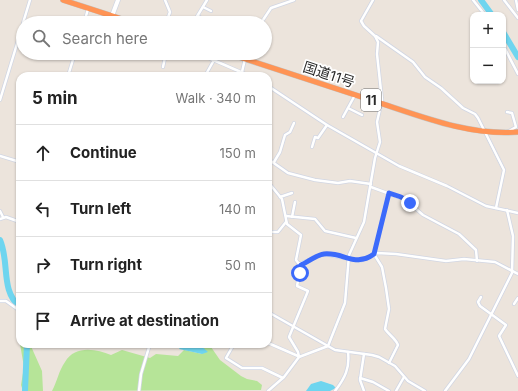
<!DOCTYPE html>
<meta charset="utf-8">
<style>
body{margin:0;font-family:Inter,"Noto Sans JP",sans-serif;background:#f6f6f6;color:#222}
.controls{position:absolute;right:12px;top:12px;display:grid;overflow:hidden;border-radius:8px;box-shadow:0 1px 3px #0004}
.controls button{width:36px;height:36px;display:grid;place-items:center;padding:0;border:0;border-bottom:1px solid #e0e0e0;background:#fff;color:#222;font:20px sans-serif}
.stop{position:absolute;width:12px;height:12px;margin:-9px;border:3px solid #3b6afb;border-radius:50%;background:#fff}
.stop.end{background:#3b6afb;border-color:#fff;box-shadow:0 1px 4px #0008}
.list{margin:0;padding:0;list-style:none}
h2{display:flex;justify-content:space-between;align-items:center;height:52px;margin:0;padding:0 16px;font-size:17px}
h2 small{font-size:13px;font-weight:400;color:#767676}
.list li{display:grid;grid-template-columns:26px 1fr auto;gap:12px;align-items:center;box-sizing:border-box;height:56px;padding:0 16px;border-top:1px solid #e0e0e0}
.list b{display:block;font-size:15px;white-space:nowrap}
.list em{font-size:13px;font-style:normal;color:#767676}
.icon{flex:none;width:22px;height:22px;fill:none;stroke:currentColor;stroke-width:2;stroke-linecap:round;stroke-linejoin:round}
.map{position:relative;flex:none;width:518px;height:391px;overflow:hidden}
.search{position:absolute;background:#fff;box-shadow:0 1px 3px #0004;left:16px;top:16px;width:256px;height:44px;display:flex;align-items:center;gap:10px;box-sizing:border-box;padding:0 14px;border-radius:22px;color:#767676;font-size:15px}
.panel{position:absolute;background:#fff;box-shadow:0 1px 3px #0004;left:16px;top:72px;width:256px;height:276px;border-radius:12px}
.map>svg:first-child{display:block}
.green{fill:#b6e498}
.water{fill:#6ed5ef}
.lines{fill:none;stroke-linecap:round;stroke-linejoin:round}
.river{stroke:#6ed5ef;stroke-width:6}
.street-casing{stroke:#d1d6e3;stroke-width:4}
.secondary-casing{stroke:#d1d6e3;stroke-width:5.5}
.highway-casing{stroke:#c3c3c3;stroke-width:6}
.street{stroke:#fff;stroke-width:2.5}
.secondary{stroke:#fff;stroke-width:4}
.highway{stroke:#ff9455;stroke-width:5}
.route{stroke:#3b6afb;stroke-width:5}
.labels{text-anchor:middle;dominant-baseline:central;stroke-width:3.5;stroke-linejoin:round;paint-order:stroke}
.shield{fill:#fff;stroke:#6a6a6a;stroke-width:1}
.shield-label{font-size:13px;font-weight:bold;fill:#2a2a2a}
.street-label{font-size:14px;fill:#2a2a2a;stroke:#fff}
</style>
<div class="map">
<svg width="518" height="391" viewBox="0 0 518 391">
<rect width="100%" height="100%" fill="#ece4dc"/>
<g class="green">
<polygon points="20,344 30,344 42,371 43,391 23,391 21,385 24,367"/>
<path d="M201,344H211V347L220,360L241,376L247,379L257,381L262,385L261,390L52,391C57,382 59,370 65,362C75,345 96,349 111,355L122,350L150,358L156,354L178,356L184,350L202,354L204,349Z"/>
</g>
<g class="water">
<polygon points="183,344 199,344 208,352 202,354 179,349"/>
<polygon points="321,381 333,385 336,388 330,391 306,391 311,384"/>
</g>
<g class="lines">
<g class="river">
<polyline points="481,0 492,15"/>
<polyline points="503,32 518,57"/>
<path d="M0,240C10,263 0,290 20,307"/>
<polyline points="25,391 27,344"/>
</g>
<defs>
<g id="street">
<polyline points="165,0 170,12 166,23"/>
<polyline points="473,0 485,15"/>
<polyline points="504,0 518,18"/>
<polyline points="516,0 518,10"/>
<polyline points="203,7 211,11"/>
<polyline points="198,16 209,23"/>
<polyline points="23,23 30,0"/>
<polyline points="84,23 88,9"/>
<polyline points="193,23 207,0"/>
<polyline points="261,23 271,8 294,0"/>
<polyline points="376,36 413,62 425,77 441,88 463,108 475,114 478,118 504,170 496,208"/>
<polyline points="503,45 518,74"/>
<polyline points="197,53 250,76"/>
<polyline points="163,67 166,53"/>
<polyline points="242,72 245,59"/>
<polyline points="68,76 75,53"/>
<polyline points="205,76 214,60"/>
<polyline points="268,86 327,125 399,166 447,186 486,206 518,213"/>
<polyline points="0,100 23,24"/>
<polyline points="348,108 362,115"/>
<polyline points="507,112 512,113 516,127 509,131"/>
<polyline points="343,117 355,95"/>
<polyline points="312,147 315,137 318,138 327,125"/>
<polyline points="0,156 20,162"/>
<polyline points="268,159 288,173 315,180 338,183 350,181 371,184"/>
<polyline points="274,162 280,152 285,135 290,132 294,123"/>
<polyline points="268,182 282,199 287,224 301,235 296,260 299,264 324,254 360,261 377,253 396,254 446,261 464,259 495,262 518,274"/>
<polyline points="371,187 406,200 423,215 459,234 476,250 477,261"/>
<path d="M389,193L374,254L382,267L386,288L389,309L385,329C389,335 396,339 398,345L389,363"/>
<polyline points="280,197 292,193"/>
<polyline points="0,211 3,217"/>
<polyline points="286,216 315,219 325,231 356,238"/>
<polyline points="292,217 295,202"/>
<polyline points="0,219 6,217 20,222"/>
<polyline points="268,232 278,232 286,222"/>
<polyline points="19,239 20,236"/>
<polyline points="481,297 478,302 480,306 506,325 499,336 518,376"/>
<polyline points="0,301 6,301 20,311"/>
<polyline points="514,304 518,298"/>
<polyline points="268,312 335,350 372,355 379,357 395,366 408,381 425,391"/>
<polyline points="268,343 298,356"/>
<polyline points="234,344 226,358 242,368 262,368 283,378"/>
<polyline points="364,354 360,380 364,391"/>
<polyline points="299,357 298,352 289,337 308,291 297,286 301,265"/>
<polyline points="360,378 373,382 389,391"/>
<polyline points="139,391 141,374 150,344"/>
<polyline points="268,391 284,377 299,357 328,346 345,303 349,255 364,222 375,158 380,142 377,122 382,100 377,54 378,42 375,36 364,26 361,21 373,0"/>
<path d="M335,391C345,378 350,368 348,352"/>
<polyline points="396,391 404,377"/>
<polyline points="445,391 469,359 512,273 513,236 507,210"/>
</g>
<polyline id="secondary" points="112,16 118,0"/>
<g id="highway">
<polyline points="63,0 134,23"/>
<path d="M227,53C276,69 325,85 374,101C420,116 469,136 518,132"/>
</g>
</defs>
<use href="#street" class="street-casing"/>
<use href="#secondary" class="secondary-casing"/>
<use href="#highway" class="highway-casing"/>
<use href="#street" class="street"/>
<use href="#secondary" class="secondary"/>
<use href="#highway" class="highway"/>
</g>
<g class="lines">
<path class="route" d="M300,273L301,265C308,262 316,255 324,254C344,252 355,268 374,254L389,193L401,197L410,203"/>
</g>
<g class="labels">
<rect class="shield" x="361" y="89" width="20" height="22" rx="3"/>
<g class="shield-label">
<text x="371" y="100">11</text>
</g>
<g class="street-label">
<text transform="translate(329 74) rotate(18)">国道11号</text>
</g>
</g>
</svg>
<div class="controls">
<button>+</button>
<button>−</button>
</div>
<div class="stop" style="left:300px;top:273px"></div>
<div class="stop end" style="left:410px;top:203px"></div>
<div class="search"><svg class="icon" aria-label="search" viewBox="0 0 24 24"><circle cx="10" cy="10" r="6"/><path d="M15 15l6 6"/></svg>Search here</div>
<section class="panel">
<h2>5 min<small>Walk · 340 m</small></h2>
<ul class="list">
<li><svg class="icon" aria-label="ahead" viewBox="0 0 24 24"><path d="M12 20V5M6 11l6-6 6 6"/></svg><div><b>Continue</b></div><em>150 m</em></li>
<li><svg class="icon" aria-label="left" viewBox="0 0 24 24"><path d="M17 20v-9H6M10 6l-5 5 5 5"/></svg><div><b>Turn left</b></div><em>140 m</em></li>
<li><svg class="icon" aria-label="right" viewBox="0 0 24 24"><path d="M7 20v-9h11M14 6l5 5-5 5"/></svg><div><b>Turn right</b></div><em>50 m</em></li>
<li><svg class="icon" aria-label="arrive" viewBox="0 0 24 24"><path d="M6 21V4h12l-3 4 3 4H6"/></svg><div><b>Arrive at destination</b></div></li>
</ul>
</section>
</div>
